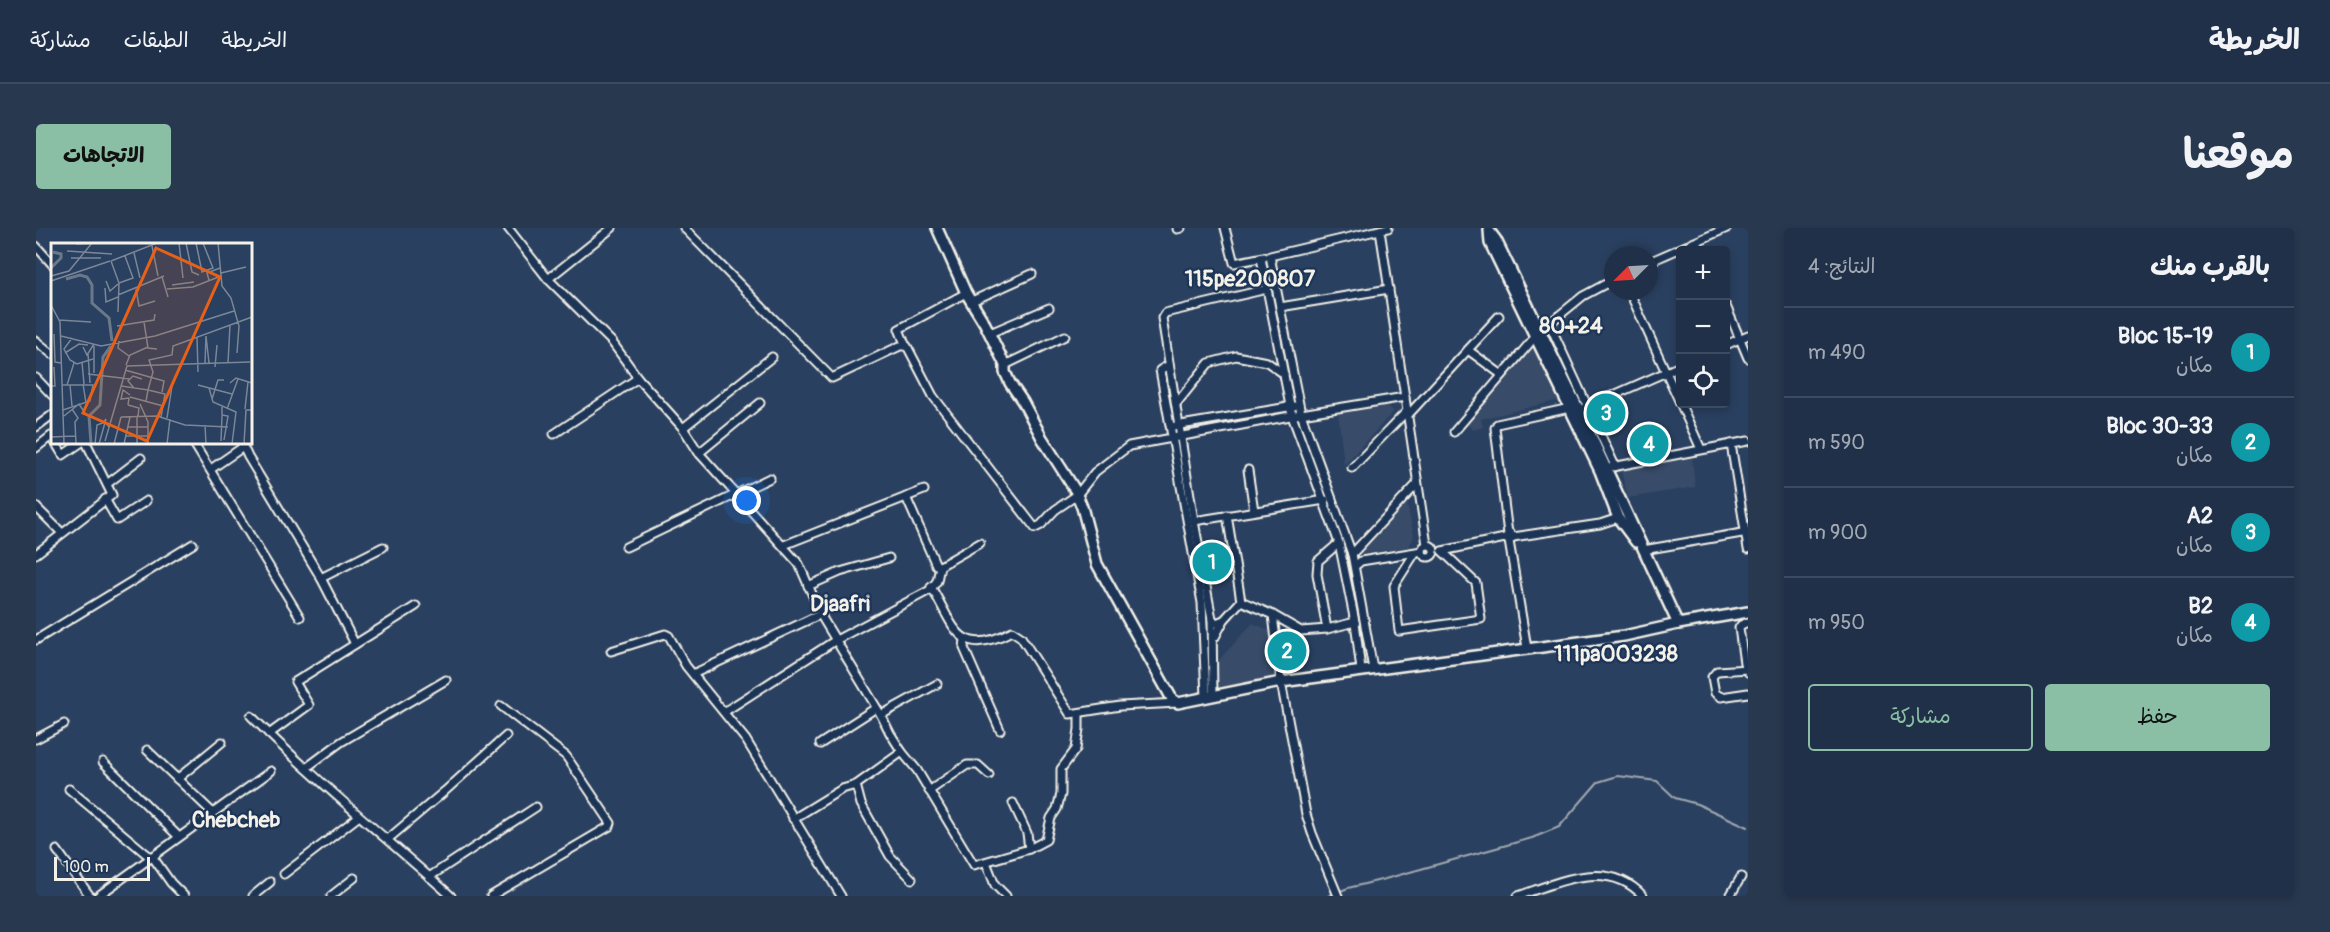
<!DOCTYPE html>
<html lang="ar">
<meta charset="utf-8">
<style>
body{margin:0;font-family:Pangolin,"Playpen Sans Arabic",sans-serif;background:#28384f;color:#f1f3f6;direction:rtl}
.controls{position:absolute;right:18px;top:18px;display:grid;overflow:hidden;border-radius:6px;box-shadow:0 3px 9px #0003}
.controls button{width:54px;height:54px;display:grid;place-items:center;padding:0;border:0;border-bottom:2px solid #3d4b60;background:#203048;color:#f1f3f6;font:30px sans-serif}
.compass{position:absolute;left:1568px;top:18px;width:54px;height:54px;border-radius:50%;background:#203048;box-shadow:0 3px 9px #0003;rotate:246deg}
.scale{position:absolute;left:18px;bottom:15px;width:96px;box-sizing:border-box;padding-left:6px;border:3px solid #f4f1e8;border-top:0;font-size:16px;line-height:21px;white-space:nowrap;color:#f4f1e8;-webkit-text-stroke:4px #1d3557;paint-order:stroke}
.you{position:absolute;left:711px;top:273px;width:21px;height:21px;margin:-15px;border:4px solid #fff;border-radius:50%;background:#1a73e8;box-shadow:0 0 0 9px #1a73e833}
.badge{display:grid;place-items:center;width:39px;height:39px;border-radius:50%;background:#8abfa5;color:#fff;font-size:20px;font-weight:700}
.pin{position:absolute;translate:-50% -50%;border:3px solid #fff;box-shadow:0 2px 6px #0006}
.list{margin:0;padding:0;list-style:none}
h2{display:flex;justify-content:space-between;align-items:center;height:78px;margin:0;padding:0 24px;font-size:26px}
h2 small{font-size:20px;font-weight:400;color:#a2a9b4}
.list li{display:grid;grid-template-columns:39px 1fr auto;gap:18px;align-items:center;box-sizing:border-box;height:90px;padding:0 24px;border-top:2px solid #3d4b60}
.list b{display:block;font-size:22px;white-space:nowrap}
.list p{margin:0;font-size:20px;white-space:nowrap;color:#a2a9b4}
.list em{font-size:20px;font-style:normal;color:#a2a9b4}
.actions{display:flex;gap:12px;padding:18px 24px}
.actions a{flex:1;padding:14px 0;border:2px solid #8abfa5;border-radius:6px;text-align:center;font-size:21px;color:#8abfa5}
.actions .main{background:#8abfa5;color:#111}
.icon{flex:none;width:33px;height:33px;fill:none;stroke:currentColor;stroke-width:2;stroke-linecap:round;stroke-linejoin:round}
.map{position:relative;flex:none;width:1712px;height:668px;overflow:hidden;direction:ltr;border-radius:6px}
header{display:flex;align-items:center;gap:36px;box-sizing:border-box;height:84px;padding:0 30px;background:#203048;border-bottom:2px solid #3d4b60}
header strong{font-size:28px}
nav{display:flex;gap:33px;margin-inline-start:auto;font-size:21px}
.intro{display:flex;align-items:center;justify-content:space-between;box-sizing:border-box;height:144px;padding:0 36px}
h1{margin:0;font-size:42px}
.button{padding:15px 27px;border-radius:6px;background:#8abfa5;color:#111;font-size:21px;font-weight:700}
main{display:flex;gap:36px;padding:0 36px}
aside{flex:1;background:#203048;border-radius:6px;box-shadow:0 3px 9px #0003}
.map>svg:first-child{display:block}
.built{fill:#374c69}
.lines{fill:none;stroke-linecap:round;stroke-linejoin:round}
.stream{stroke:#a1a8b0;stroke-width:2}
.street-casing{stroke:#f4f1e8;stroke-width:11}
.secondary-casing{stroke:#f4f1e8;stroke-width:14}
.street{stroke:#1d3557;stroke-width:7}
.secondary{stroke:#1d3557;stroke-width:9}
.labels{text-anchor:middle;dominant-baseline:central;stroke-width:4.5;stroke-linejoin:round;paint-order:stroke}
.quarter-label{font-size:22px;font-weight:bold;fill:#f4f1e8;stroke:#1d3557}
.inset-river{fill:none;stroke:#6a788a;stroke-width:3}
.inset-road{fill:none;stroke:#7b8796;stroke-width:1.5}
.view{fill:#e96117;fill-opacity:0.15;stroke:#e96117;stroke-width:3}
.inset-edge{fill:none;stroke:#f4f1e8;stroke-width:3}
</style>
<header>
<strong>الخريطة</strong>
<nav><a>الخريطة</a><a>الطبقات</a><a>مشاركة</a></nav>
</header>
<div class="intro"><h1>موقعنا</h1><a class="button">الاتجاهات</a></div>
<main>
<aside>
<h2>بالقرب منك<small>النتائج: 4</small></h2>
<ul class="list">
<li><span class="badge" style="background:#0f9aa8">1</span><div><b>Bloc 15-19</b><p>مكان</p></div><em>490 m</em></li>
<li><span class="badge" style="background:#0f9aa8">2</span><div><b>Bloc 30-33</b><p>مكان</p></div><em>590 m</em></li>
<li><span class="badge" style="background:#0f9aa8">3</span><div><b>A2</b><p>مكان</p></div><em>900 m</em></li>
<li><span class="badge" style="background:#0f9aa8">4</span><div><b>B2</b><p>مكان</p></div><em>950 m</em></li>
</ul>
<div class="actions"><a class="main">حفظ</a><a>مشاركة</a></div>
</aside>
<div class="map">
<svg width="1712" height="668" viewBox="0 0 1712 668">
<rect width="100%" height="100%" fill="#2a4060"/>
<filter id="ink" filterUnits="userSpaceOnUse"><feTurbulence type="fractalNoise" baseFrequency=".0167" numOctaves="2"/><feDisplacementMap in="SourceGraphic" scale="12" xChannelSelector="R" yChannelSelector="G"/><feConvolveMatrix kernelMatrix="1 2 1 2 8 2 1 2 1" color-interpolation-filters="sRGB"/></filter>
<g filter="url(#ink)">
<g class="built">
<polygon points="1496,117 1524,172 1445,191 1447,199 1437,202 1430,195"/>
<polygon points="1348,177 1358,183 1308,237 1302,183"/>
<polygon points="1656,230 1659,259 1592,270 1585,243"/>
<polygon points="1370,271 1378,308 1373,319 1325,326 1322,322"/>
<polygon points="1217,395 1234,403 1241,449 1181,463 1181,434"/>
</g>
<g class="lines">
<polyline class="stream" points="1292,668 1312,660 1349,651 1496,610 1523,599 1562,554 1582,548 1621,553 1639,570 1661,576 1712,599"/>
<defs>
<g id="street">
<polyline points="472,0 512,51 576,114 602,150 647,200 663,225 763,336 787,391 845,487 854,505 866,524 881,542 938,637 993,621 1010,612 1015,590 1021,581 1025,566 1025,541 1040,521 1043,501 1043,485"/>
<polyline points="648,0 796,150 864,118 871,118 897,168 999,300 1005,297 1019,282 1041,267 1059,244 1093,218 1265,186 1316,326 1337,441"/>
<polyline points="1189,0 1198,35 1228,29"/>
<polyline points="1352,0 1234,28 1265,186 1369,169"/>
<polyline points="1141,1 1145,0"/>
<polyline points="1344,2 1391,317"/>
<polyline points="0,18 16,36"/>
<polyline points="1225,30 1256,188 1303,315 1319,394 1325,442"/>
<polyline points="1613,34 1691,0"/>
<polyline points="512,51 576,0"/>
<polyline points="1593,63 1665,221"/>
<polyline points="936,73 996,46"/>
<polyline points="1690,78 1712,130"/>
<polyline points="1244,79 1353,61"/>
<polyline points="1513,95 1579,238"/>
<polyline points="954,105 1013,80"/>
<polyline points="0,113 16,126"/>
<polyline points="869,116 863,101 930,65"/>
<polyline points="1690,117 1712,107"/>
<polyline points="1432,122 1466,147"/>
<polyline points="969,137 1029,108"/>
<polyline points="1133,137 1124,142 1166,375 1170,469"/>
<polyline points="0,150 16,167"/>
<polyline points="1140,176 1173,135 1200,128 1231,134 1248,146"/>
<polyline points="1548,180 1644,138"/>
<polyline points="1372,187 1463,88"/>
<polyline points="1139,198 1258,178"/>
<polyline points="0,199 16,187"/>
<polyline points="647,200 736,129"/>
<polyline points="1418,204 1504,103 1547,68 1577,52"/>
<polyline points="518,206 602,150"/>
<polyline points="19,214 27,227 46,214"/>
<polyline points="157,214 264,389"/>
<polyline points="205,214 212,229 285,350 319,416"/>
<polyline points="1695,216 1712,321"/>
<polyline points="0,220 15,208 16,210"/>
<polyline points="663,225 724,175"/>
<polyline points="1576,239 1712,213"/>
<polyline points="1316,240 1371,183"/>
<polyline points="175,241 207,219"/>
<polyline points="1212,242 1218,283"/>
<polyline points="71,256 105,230"/>
<polyline points="69,271 81,292 110,273"/>
<polyline points="0,279 26,305"/>
<polyline points="1191,287 1205,373 1237,387 1265,403 1291,401 1281,346 1282,333 1303,315"/>
<polyline points="1158,293 1289,272"/>
<polyline points="1472,306 1459,200 1461,196 1534,180"/>
<polyline points="1477,309 1564,296 1582,290"/>
<polyline points="1473,313 1491,420"/>
<circle cx="1392" cy="323" r="6"/>
<polyline points="748,317 888,262"/>
<polyline points="590,319 734,250"/>
<polyline points="1607,322 1712,304"/>
<polyline points="1379,325 1358,358 1363,403 1445,391 1440,355 1406,323 1469,310 1473,313 1477,309 1474,305 1469,310"/>
<polyline points="0,326 76,267 50,214"/>
<polyline points="1316,326 1381,256"/>
<polyline points="904,338 944,315"/>
<polyline points="1319,338 1325,333 1386,323"/>
<polyline points="285,350 347,319"/>
<polyline points="772,358 804,344 853,330"/>
<path d="M895,359C919,398 921,432 976,403L985,409L1034,486L1084,478L1142,475"/>
<polyline points="1237,387 1245,454 1270,586 1276,605 1302,668"/>
<polyline points="1176,391 1180,395 1188,392 1179,409"/>
<polyline points="1188,392 1205,373"/>
<polyline points="1712,394 1705,397 1703,400 1708,435 1712,444"/>
<polyline points="1291,401 1319,394"/>
<polyline points="929,411 928,420 964,502"/>
<polyline points="0,412 157,316"/>
<polyline points="575,423 629,406 633,408 650,438 710,512 805,668"/>
<polyline points="1712,441 1681,443 1676,449 1679,465 1685,469 1712,465"/>
<polyline points="657,446 785,386"/>
<polyline points="1177,467 1176,391 1158,293 1126,90 1129,85 1231,61"/>
<polyline points="688,484 800,412 894,362 901,353 904,338 900,337 870,269"/>
<polyline points="845,487 901,456"/>
<path d="M215,488C279,552 348,608 415,668"/>
<polyline points="233,506 273,477 259,454 380,378"/>
<polyline points="0,511 28,496"/>
<polyline points="784,516 840,480"/>
<polyline points="111,522 176,584"/>
<polyline points="67,534 142,608"/>
<polyline points="270,540 305,514 410,452"/>
<polyline points="141,551 186,514"/>
<polyline points="820,557 825,576 854,628 876,651"/>
<polyline points="33,561 114,629"/>
<polyline points="893,563 931,537 942,537 953,547"/>
<polyline points="977,575 991,605 993,621"/>
<polyline points="757,591 806,561 820,557 866,524"/>
<polyline points="352,611 409,563 470,508"/>
<polyline points="21,622 54,668"/>
<polyline points="116,628 135,655 148,668"/>
<polyline points="950,634 959,657 970,668"/>
<polyline points="248,646 322,589"/>
<polyline points="393,649 500,579"/>
<polyline points="62,668 235,543"/>
<polyline points="217,668 234,654"/>
<polyline points="295,668 318,650"/>
<polyline points="455,668 574,598 575,595 530,528 465,478"/>
<path d="M1482,668C1523,654 1572,630 1607,668"/>
<polyline points="1694,668 1705,649"/>
</g>
<g id="secondary">
<polyline points="901,0 930,65 949,96 969,137 969,144 974,155 987,174 1006,210 1039,262 1046,279 1061,336 1136,471 1142,475 1245,454 1588,408 1642,396 1712,384"/>
<polyline points="1453,2 1454,15 1564,243 1582,290 1600,314"/>
<polyline points="1454,4 1460,12 1543,182 1642,396"/>
</g>
</defs>
<use href="#street" class="street-casing"/>
<use href="#secondary" class="secondary-casing"/>
<use href="#street" class="street"/>
<use href="#secondary" class="secondary"/>
</g>
</g>
<g class="labels">
<g class="quarter-label">
<text x="1214" y="51">115pe200807</text>
<text x="1535" y="98">80+24</text>
<text x="804" y="376">Djaafri</text>
<text x="1580" y="426">111pa003238</text>
<text x="200" y="592">Chebcheb</text>
</g>
</g>
<g transform="translate(15 15)">
<rect width="201" height="201" fill="#2a4060"/>
<path class="inset-river" d="M0,25L10,15V11L2,9M15,36L29,32L36,34L41,42V60L58,75L61,98M40,201L38,173L49,162L52,114L60,103"/>
<path class="inset-road" d="M128,0L132,35M135,0L141,29L148,32M145,0L151,29L162,25L152,0M167,0L171,43L180,55L188,83L186,110M25,1L49,0M101,3L107,33M16,8L61,11M83,10L89,35M20,15H50M60,18L68,40L67,69M60,18L106,0M170,30L195,24M0,33L18,28L41,0M111,34L117,54M158,37L156,30L169,25M0,38L59,18M55,38L59,48L67,41M68,40L82,35L74,13M121,42L143,39M54,45L55,59L67,54M85,46L88,63L104,58M116,46L142,44L170,33M67,52L113,33M0,62L9,79L13,201M8,77L40,79M93,79L97,105L106,106M66,83L103,77L104,71M201,89V133M3,91L4,119L10,120M10,93L50,103L104,93L183,68M146,94L147,129M21,95L13,106L19,117L26,121L42,116M68,98L67,105L78,113M32,104L36,112L43,101M14,110L28,101L37,102M37,111L39,140M31,119L33,141M154,120L155,93L158,120M177,120L179,82M75,122L79,112L97,104M164,124L166,102M74,127L113,138L111,149M43,130V103M37,131L79,136M179,140L185,135L201,140M32,141L35,160M11,142H42L39,158L12,167M16,142L23,120M19,142L21,163M147,142L181,151M0,143H4L3,124M70,143L97,147L102,129L98,117L121,112L122,103L201,74M83,145L77,138L82,133L91,136M158,145L162,159L185,169L181,201M79,154L112,163M161,156L167,137H173M95,158L97,147L114,151L110,174M89,161L97,179V201M77,162L78,155L70,156L72,147L79,152M77,162L88,165L87,173M171,164V172L177,173L173,197M21,166L27,175L24,179L25,201M176,166L187,136M194,166L197,139M13,173L28,161L34,170M70,174L106,173L134,182L177,184M116,175L121,143M154,182L155,201H160M77,184H97M75,193H97M0,194L24,193M54,198L76,123L199,119M170,198L171,173M44,201L46,182L54,179L58,184M48,201L55,176L52,180M63,201L70,174M73,201L79,174M86,201V174M116,201L119,176M193,201L195,167H201"/>
<path class="view" d="M105,5L169,34L96,198L32,170Z"/>
<rect width="201" height="201" class="inset-edge"/>
</g>
</svg>
<div class="controls">
<button>+</button>
<button>−</button>
<button><svg class="icon" aria-label="locate" viewBox="0 0 24 24"><circle cx="12" cy="12" r="6"/><path d="M12 2v4M12 18v4M2 12h4M18 12h4"/></svg></button>
</div>
<svg class="compass" viewBox="-18 -18 36 36"><path d="M0-13l5 13h-10z" fill="#e53935"/><path d="M0 13l5-13h-10z" fill="#a2a9b4"/></svg>
<div class="scale">100 m</div>
<div class="you"></div>
<div class="pin badge" style="left:1176px;top:334px;background:#0f9aa8">1</div>
<div class="pin badge" style="left:1251px;top:423px;background:#0f9aa8">2</div>
<div class="pin badge" style="left:1570px;top:185px;background:#0f9aa8">3</div>
<div class="pin badge" style="left:1613px;top:216px;background:#0f9aa8">4</div>
</div>
</main>
